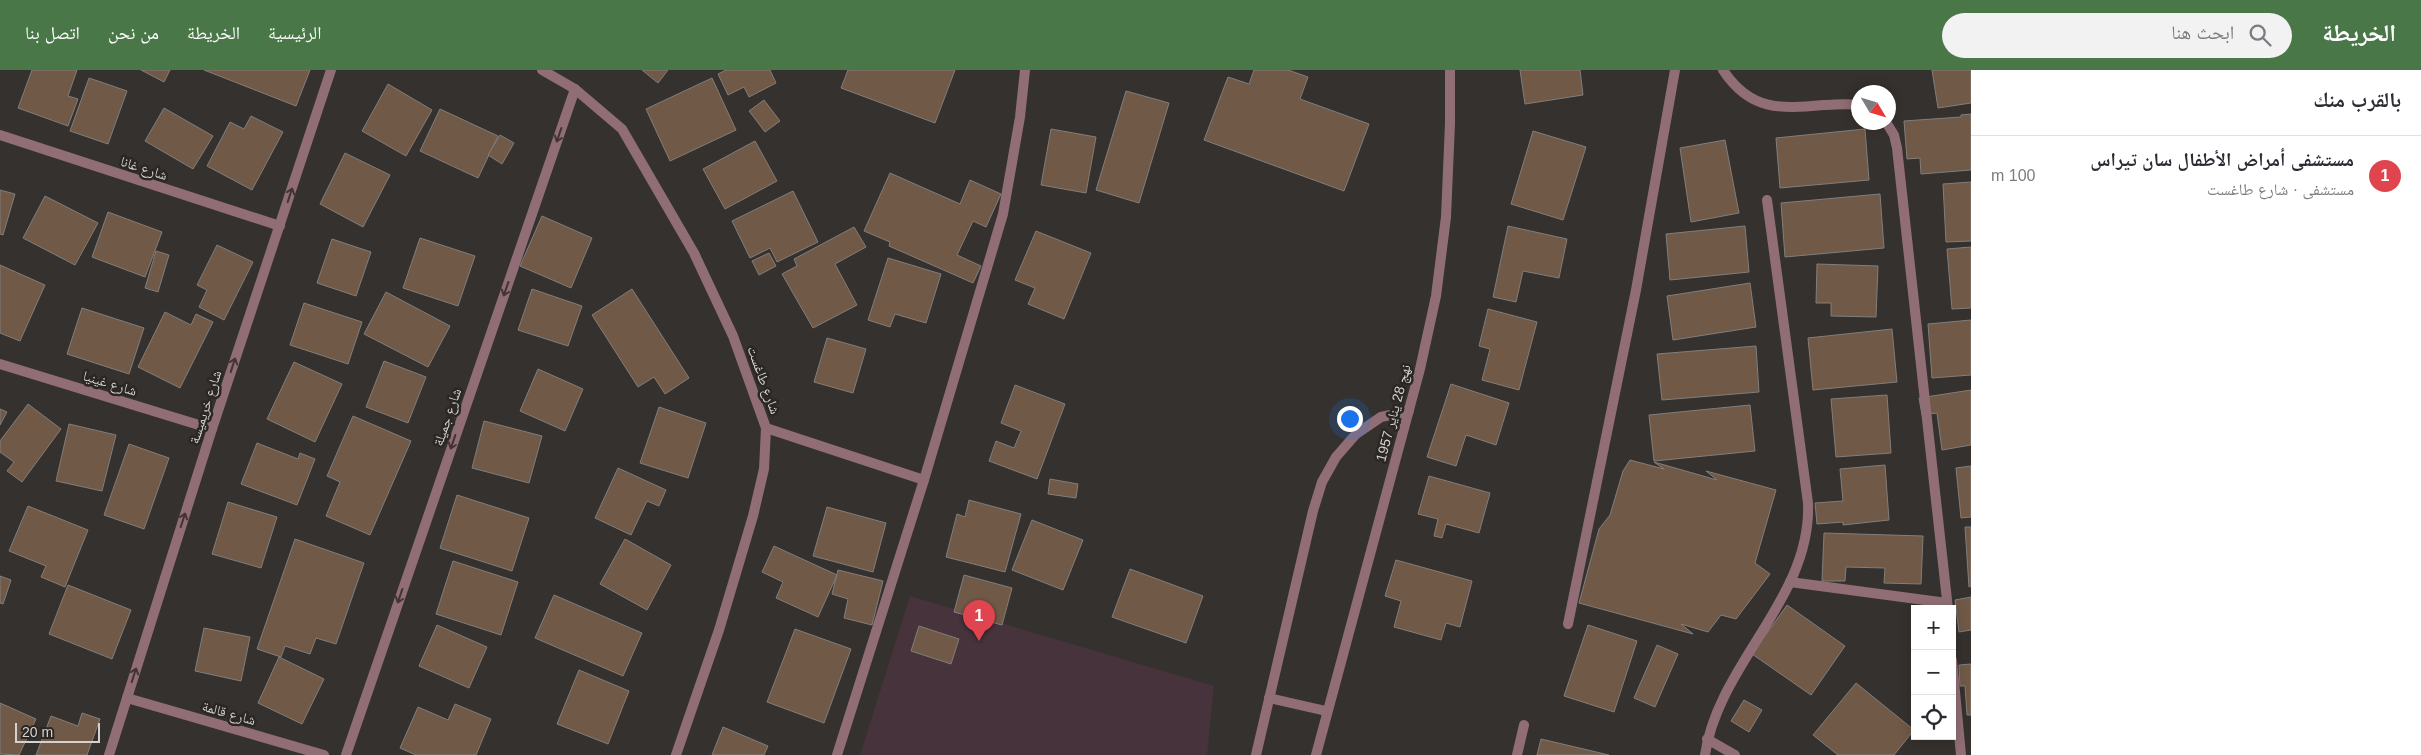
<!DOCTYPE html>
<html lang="ar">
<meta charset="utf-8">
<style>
body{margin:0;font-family:Arial,"Noto Naskh Arabic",sans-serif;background:#f2f2f3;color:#2b2b33;direction:rtl}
.controls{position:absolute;right:15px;bottom:15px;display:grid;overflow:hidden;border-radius:0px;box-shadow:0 2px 12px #0003}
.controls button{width:45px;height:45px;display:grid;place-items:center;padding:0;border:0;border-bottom:1px solid #e1e1e2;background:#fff;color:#2b2b33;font:25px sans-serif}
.compass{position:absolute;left:1851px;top:15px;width:45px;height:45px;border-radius:50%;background:#fff;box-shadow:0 2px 12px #0003;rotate:128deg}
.scale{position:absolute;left:15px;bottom:12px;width:85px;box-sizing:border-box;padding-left:5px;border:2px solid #d4d1cf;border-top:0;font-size:14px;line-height:18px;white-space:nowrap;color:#d4d1cf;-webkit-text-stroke:4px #2b2725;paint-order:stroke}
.you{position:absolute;left:1349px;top:348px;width:18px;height:18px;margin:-12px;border:4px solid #fff;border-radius:50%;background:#1a73e8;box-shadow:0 0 0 8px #1a73e833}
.badge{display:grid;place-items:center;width:32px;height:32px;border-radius:50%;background:#4a7747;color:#fff;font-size:16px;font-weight:700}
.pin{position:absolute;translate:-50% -41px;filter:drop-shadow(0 1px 2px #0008)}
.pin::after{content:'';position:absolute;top:26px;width:18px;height:15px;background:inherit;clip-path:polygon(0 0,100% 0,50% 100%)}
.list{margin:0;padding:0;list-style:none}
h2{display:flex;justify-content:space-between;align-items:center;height:65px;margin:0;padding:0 20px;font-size:21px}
h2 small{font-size:16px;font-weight:400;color:#7c7c81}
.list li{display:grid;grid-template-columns:32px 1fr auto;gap:15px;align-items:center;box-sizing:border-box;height:80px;padding:0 20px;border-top:1px solid #e1e1e2}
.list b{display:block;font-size:19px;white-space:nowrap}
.list p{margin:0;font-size:16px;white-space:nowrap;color:#7c7c81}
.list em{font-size:16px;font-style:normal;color:#7c7c81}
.icon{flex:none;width:28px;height:28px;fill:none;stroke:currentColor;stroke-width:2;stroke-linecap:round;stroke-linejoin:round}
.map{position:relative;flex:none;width:1971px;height:685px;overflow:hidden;direction:ltr}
header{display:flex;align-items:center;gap:30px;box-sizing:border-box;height:70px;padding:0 25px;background:#4a7747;color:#fff}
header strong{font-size:24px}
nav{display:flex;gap:28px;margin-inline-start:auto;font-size:18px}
.search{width:350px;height:45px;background:#f2f2f3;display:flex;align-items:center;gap:12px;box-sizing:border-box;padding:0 18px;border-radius:28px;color:#7c7c81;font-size:19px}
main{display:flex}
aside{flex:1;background:#fff}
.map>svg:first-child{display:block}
.medical{fill:#46333c}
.building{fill:#705947;stroke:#827e7b}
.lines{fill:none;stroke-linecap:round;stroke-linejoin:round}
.service{stroke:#916e76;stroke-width:10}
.minor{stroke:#916e76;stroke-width:10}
.tertiary{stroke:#916e76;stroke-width:10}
.oneway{stroke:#3f3535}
.labels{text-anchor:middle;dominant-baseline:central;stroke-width:5;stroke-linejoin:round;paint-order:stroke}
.street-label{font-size:14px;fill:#d4d1cf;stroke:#2b2725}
</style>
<header>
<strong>الخريطة</strong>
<div class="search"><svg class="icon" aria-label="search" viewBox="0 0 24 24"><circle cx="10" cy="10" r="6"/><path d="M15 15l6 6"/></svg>ابحث هنا</div>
<nav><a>الرئيسية</a><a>الخريطة</a><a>من نحن</a><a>اتصل بنا</a></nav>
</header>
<main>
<aside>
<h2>بالقرب منك<small></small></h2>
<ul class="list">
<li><span class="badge" style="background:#e0444e">1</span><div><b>مستشفى أمراض الأطفال سان تيراس</b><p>مستشفى · شارع طاغست</p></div><em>100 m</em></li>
</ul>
</aside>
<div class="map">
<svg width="1971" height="685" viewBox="0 0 1971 685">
<rect width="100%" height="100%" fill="#35312e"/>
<polygon class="medical" points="910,526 1214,616 1207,685 860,685"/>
<g class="building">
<polygon points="32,0 77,0 68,26 78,29 68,56 18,38"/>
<polygon points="141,0 170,0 164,12"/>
<polygon points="204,0 310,0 296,36"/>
<polygon points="642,0 668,0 658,13"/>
<polygon points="726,0 770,0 776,13 749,27 744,17 728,25 718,4"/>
<polygon points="848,0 955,0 935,53 841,18"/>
<polygon points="1254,0 1288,0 1308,7 1300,29 1369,54 1344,121 1204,70 1228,7 1249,14"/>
<polygon points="1520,0 1580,0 1583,25 1525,34"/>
<polygon points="1932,0 1971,0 1971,33 1938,38"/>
<polygon points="89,8 127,21 108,74 70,61"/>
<polygon points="712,8 736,60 670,91 646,39"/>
<polygon points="388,14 432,40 406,86 362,61"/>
<polygon points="1126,21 1169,33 1139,133 1096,120"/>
<polygon points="764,30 780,51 765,62 749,41"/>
<polygon points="164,38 213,66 193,99 145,71"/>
<polygon points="440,39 498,66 478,108 420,81"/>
<polygon points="1971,44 1971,100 1921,104 1920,88 1907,89 1904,51 1961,47 1961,45"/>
<polygon points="251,46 283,62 252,120 207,96 230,52 244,59"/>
<polygon points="1051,59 1096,67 1086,123 1041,115"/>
<polygon points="1865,59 1869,110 1780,118 1776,68"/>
<polygon points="1533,61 1586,77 1563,150 1511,134"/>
<polygon points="500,65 514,73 502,94 488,85"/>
<polygon points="1725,70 1739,143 1691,152 1680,78"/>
<polygon points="755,71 777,111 725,139 703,99"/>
<polygon points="345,83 390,105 363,157 320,134"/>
<polygon points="890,103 960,134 970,110 1001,124 986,157 973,151 957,185 981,196 973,213 889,176 890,172 864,161"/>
<polygon points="1971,112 1971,171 1946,172 1943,114"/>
<polygon points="0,120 15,124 3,165 0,164"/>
<polygon points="793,121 818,172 777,192 770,178 750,188 732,151"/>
<polygon points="1880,124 1884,178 1785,187 1781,133"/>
<polygon points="45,126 98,153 75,195 23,168"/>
<polygon points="108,142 162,162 145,207 92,187"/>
<polygon points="542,146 592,168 571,218 520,196"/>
<polygon points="1508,156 1567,169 1559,208 1523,201 1516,232 1493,227"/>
<polygon points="1745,156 1749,202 1670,210 1666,164"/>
<polygon points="854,157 866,177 835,194 857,235 813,258 782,204 797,196 794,189"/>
<polygon points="1036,161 1091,183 1064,249 1028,234 1035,218 1015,210"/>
<polygon points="420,168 475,186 458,236 403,218"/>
<polygon points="332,169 371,182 356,226 317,213"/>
<polygon points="217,175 253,192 224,250 199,237 207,220 197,215"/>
<polygon points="1971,177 1971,238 1952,239 1947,179"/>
<polygon points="156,181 169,185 158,222 145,218"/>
<polygon points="769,183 776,196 759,205 752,191"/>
<polygon points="888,188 941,204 926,253 895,244 890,257 868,250"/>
<polygon points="1817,194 1878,196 1876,247 1831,246 1831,233 1816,233"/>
<polygon points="0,195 45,215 20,271 0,263"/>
<polygon points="1750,213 1756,257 1673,270 1667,226"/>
<polygon points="532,219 582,236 568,276 518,260"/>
<polygon points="632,219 689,308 665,324 654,307 638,317 592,245"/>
<polygon points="386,222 450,256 428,297 364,264"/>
<polygon points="304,233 362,252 348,294 290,275"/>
<polygon points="82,238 144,258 129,304 67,284"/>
<polygon points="1488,239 1537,252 1519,320 1482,310 1490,279 1479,276"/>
<polygon points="165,242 191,255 196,244 213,252 180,318 138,297"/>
<polygon points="1971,250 1971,305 1932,308 1928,254"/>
<polygon points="1892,259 1897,312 1813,320 1808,268"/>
<polygon points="827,268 866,279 853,323 814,312"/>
<polygon points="1756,276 1759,322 1662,330 1657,284"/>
<polygon points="384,291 426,307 408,353 366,337"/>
<polygon points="294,292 342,314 315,372 267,349"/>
<polygon points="538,299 583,319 565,361 520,341"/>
<polygon points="1451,314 1509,333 1496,375 1466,365 1456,396 1427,387"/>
<polygon points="1015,315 1065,334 1037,409 989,391 996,371 1014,378 1021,361 1001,353"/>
<polygon points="1971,320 1971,375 1942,380 1937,343 1922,345 1919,328"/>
<polygon points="1887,325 1891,383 1836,387 1831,329"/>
<polygon points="28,334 61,359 22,412 7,401 14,392 0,382 0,371"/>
<polygon points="1750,335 1755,381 1654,391 1649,345"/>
<polygon points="659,337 706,353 688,408 640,393"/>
<polygon points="0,339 7,342 0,355"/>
<polygon points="353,346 411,371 370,465 326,446 340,412 327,406"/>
<polygon points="484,351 542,366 529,413 472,398"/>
<polygon points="69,354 116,365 102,421 56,411"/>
<polygon points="257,373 298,389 300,383 315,389 297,435 241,414"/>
<polygon points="129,374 169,388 144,459 104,445"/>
<polygon points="1630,390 1664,399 1654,392 1717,410 1706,401 1776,420 1755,493 1770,504 1736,549 1721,545 1708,562 1681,554 1693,564 1579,533 1599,459 1610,445 1623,401"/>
<polygon points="1885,395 1889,450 1843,455 1843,452 1817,454 1815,433 1843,431 1840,399"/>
<polygon points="1971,396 1971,447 1961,448 1956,398"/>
<polygon points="618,398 666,420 659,436 647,431 631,465 595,448"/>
<polygon points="1429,406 1490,423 1479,463 1446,454 1442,468 1434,466 1438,449 1418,444"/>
<polygon points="1050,409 1078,414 1076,428 1048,424"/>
<polygon points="457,425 529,448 512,501 440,478"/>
<polygon points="969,430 1021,444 1005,502 946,487 957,444 965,447"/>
<polygon points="228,432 277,447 261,498 212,484"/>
<polygon points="28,436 88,460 65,517 41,507 46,496 9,481"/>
<polygon points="827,437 886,453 873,502 813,486"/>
<polygon points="1032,450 1083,470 1063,520 1012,500"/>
<polygon points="1965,457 1971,457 1971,516 1969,517"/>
<polygon points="1824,463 1923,466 1921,514 1884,513 1885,498 1846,497 1845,511 1822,511"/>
<polygon points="295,469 364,493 336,574 316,568 310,584 285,576 281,587 257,579"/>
<polygon points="625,469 671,495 647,540 600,514"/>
<polygon points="774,476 837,505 818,547 776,528 783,512 762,502"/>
<polygon points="1396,490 1472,511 1460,557 1446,553 1441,570 1394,557 1401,531 1385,526"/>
<polygon points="453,491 518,512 501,565 436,544"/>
<polygon points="1130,499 1203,526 1186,573 1112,547"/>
<polygon points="838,500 883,511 872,555 844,548 848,529 832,524"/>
<polygon points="964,505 1012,518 1002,555 954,542"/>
<polygon points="0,506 11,510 3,534 0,533"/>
<polygon points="68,515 131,540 112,589 49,564"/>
<polygon points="554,525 642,563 623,606 535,568"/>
<polygon points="1971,527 1971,560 1959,562 1955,530"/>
<polygon points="1787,535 1845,576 1811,625 1752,584"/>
<polygon points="437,555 487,577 469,618 419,596"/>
<polygon points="1588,555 1637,571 1614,642 1564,626"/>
<polygon points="919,556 959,569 951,594 911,581"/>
<polygon points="204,558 250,567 241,611 195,601"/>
<polygon points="795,559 851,579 824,653 767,632"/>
<polygon points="1657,575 1678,584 1655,637 1634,628"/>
<polygon points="279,587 324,609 302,654 258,633"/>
<polygon points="1971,594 1971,645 1967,645 1965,616 1960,616 1959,595"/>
<polygon points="579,600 629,621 608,674 557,654"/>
<polygon points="1856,613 1914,660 1894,685 1838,685 1813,665"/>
<polygon points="1744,630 1762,640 1749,662 1731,651"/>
<polygon points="0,633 36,649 19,685 0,684"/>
<polygon points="455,634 491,649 476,685 416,685 400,678 418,637 448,650"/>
<polygon points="82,643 100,649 87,685 36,685 51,646 78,656"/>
<polygon points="723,657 768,676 764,685 712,685"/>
<polygon points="1541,669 1609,685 1537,685"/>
</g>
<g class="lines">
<g class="service">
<polyline points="1269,628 1326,641"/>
<polyline points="1256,685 1313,441 1322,412 1336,387 1356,364 1381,347 1409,341"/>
</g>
<g class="minor">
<polyline points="542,0 575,19 622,59 694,183 733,266 766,358 764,399 753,446 719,560 676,685"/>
<path d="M1723,0C1750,41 1780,39 1824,35C1835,35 1847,33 1858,35"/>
<polyline points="1886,52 1894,65 1897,78 1948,539"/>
<polyline points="0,65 280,156"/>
<polyline points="0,294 212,359"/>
<polyline points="766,358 924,410"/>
<polyline points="1790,512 1947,533"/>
<polyline points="1568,554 1636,220 1675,0"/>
<polyline points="1952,590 1961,685"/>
<polyline points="127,628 324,685"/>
<polyline points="1707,669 1735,685"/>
<polyline points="109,685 212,359 331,0"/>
<polyline points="346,685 575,19"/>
<polyline points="837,685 924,410 1003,144 1020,47 1025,0"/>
<polyline points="1517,685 1524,655"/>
<path d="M1705,685C1718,594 1812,528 1808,433L1767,130"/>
</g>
<polyline class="tertiary" points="1316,685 1420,299 1436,226 1446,147 1450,53 1450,0"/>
</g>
<defs><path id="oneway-shaft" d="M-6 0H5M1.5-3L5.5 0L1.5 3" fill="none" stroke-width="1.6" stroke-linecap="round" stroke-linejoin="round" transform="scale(1.25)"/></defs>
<g class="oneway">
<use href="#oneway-shaft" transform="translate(559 65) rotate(109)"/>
<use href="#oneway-shaft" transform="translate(290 125) rotate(-72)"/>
<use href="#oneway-shaft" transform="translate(506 219) rotate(109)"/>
<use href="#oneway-shaft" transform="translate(233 295) rotate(-72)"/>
<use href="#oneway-shaft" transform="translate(453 372) rotate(109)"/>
<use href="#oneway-shaft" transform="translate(183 450) rotate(-72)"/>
<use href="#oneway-shaft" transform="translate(400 526) rotate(109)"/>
<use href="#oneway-shaft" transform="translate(134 605) rotate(-72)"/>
</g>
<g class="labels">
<g class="street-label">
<text transform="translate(144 98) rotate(18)">شارع غانا</text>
<text transform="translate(764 310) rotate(70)">شارع طاغست</text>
<text transform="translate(110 313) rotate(17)">شارع غينيا</text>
<text transform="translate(205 337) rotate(-72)">شارع خريميسة</text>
<text transform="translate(1393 343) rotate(-75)">نهج 28 يناير 1957</text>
<text transform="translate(447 347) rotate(-71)">شارع جميلة</text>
<text transform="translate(229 643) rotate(16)">شارع قالمة</text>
</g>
</g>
</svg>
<div class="controls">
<button>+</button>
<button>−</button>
<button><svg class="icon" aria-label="locate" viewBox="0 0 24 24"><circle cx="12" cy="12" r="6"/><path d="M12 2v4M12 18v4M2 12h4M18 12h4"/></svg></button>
</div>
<svg class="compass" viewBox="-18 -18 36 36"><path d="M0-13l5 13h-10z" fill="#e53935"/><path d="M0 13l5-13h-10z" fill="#7c7c81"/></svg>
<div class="scale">20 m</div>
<div class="you"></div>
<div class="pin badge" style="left:979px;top:571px;background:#e0444e">1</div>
</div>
</main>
